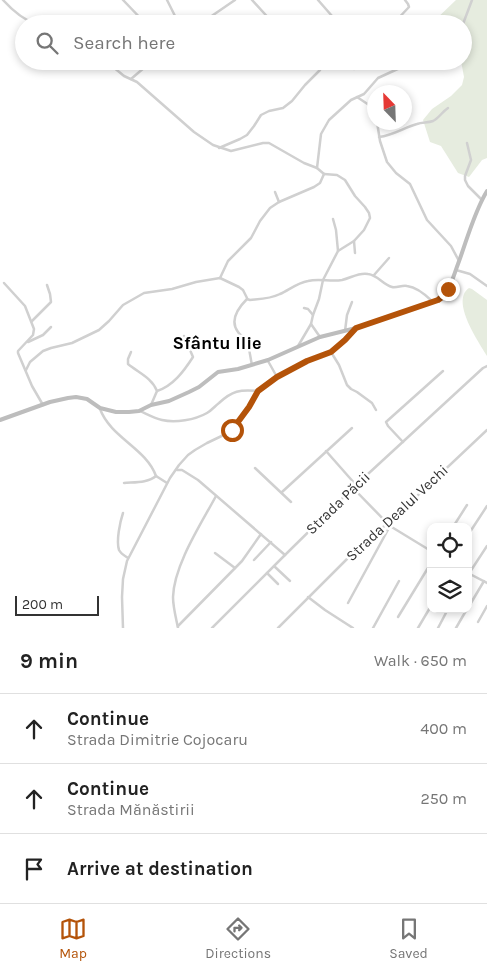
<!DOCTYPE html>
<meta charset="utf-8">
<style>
body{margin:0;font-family:Karla,sans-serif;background:#f6f6f6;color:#222}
.controls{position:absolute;right:15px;bottom:15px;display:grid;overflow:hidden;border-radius:10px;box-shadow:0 2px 8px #0003}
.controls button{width:45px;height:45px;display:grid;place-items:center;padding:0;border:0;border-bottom:1px solid #e0e0e0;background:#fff;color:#222;font:25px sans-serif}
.compass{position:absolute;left:367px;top:85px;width:45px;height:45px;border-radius:50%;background:#fff;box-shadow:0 2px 8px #0003;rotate:337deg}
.scale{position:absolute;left:15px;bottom:12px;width:84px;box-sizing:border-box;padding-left:5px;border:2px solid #333;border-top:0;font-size:14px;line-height:18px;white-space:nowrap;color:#333;-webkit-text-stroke:4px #fff;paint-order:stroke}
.stop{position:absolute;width:15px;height:15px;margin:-11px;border:4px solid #b45309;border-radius:50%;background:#fff}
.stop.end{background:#b45309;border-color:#fff;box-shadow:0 1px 5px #0008}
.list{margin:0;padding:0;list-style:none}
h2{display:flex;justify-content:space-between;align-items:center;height:65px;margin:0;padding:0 20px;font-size:21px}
h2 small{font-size:16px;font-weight:400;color:#767676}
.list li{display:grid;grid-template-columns:32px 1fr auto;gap:15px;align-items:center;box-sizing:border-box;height:70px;padding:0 20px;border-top:1px solid #e0e0e0}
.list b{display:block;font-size:19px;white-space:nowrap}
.list p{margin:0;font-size:16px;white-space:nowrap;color:#767676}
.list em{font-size:16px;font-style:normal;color:#767676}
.icon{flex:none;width:28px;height:28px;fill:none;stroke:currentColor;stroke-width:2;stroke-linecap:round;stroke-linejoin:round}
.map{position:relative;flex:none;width:487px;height:628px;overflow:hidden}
.search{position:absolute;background:#fff;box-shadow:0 2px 8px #0003;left:15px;right:15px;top:15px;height:55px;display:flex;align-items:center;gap:12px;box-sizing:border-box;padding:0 18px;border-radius:28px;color:#767676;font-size:19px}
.sheet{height:275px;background:#fff}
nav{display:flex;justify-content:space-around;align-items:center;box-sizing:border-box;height:70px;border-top:1px solid #e0e0e0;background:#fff;font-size:14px;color:#767676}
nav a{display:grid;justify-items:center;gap:2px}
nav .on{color:#b45309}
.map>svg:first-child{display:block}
.green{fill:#e6ecdf}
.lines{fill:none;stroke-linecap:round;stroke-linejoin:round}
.street{stroke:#d0d0d0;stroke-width:2.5}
.secondary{stroke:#bdbdbd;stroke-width:4}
.route{stroke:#b45309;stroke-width:6}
.labels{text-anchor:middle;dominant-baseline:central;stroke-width:5;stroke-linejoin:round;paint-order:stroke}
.street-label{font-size:15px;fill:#333;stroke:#fff}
.quarter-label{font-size:18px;font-weight:bold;fill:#000;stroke:#fff}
</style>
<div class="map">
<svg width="487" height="628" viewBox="0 0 487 628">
<rect width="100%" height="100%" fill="#fff"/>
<g class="green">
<polygon points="456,0 487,0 487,158 482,160 469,177 458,173 441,146 430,142 423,120 432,109 451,96 462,85 464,77 461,61 463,61 463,24 431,24"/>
<path d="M469,288L472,289L487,300V356C479,342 450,301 469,288Z"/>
</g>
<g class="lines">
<g class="street">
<path d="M3,0C12,10 24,20 36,24"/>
<polyline points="123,0 146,24"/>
<polyline points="167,0 179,24"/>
<polyline points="252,0 274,24"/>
<polyline points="318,0 339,24"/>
<polyline points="200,24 235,0"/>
<polyline points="393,24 409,7 408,4 405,0"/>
<polyline points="463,24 472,0"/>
<polyline points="106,61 124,76 137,82 194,132 213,145 231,151 263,143 269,143 304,163 317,168"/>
<polyline points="310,61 313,64"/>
<polyline points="402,67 402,65 405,61"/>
<polyline points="354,69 363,64 375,61"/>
<polyline points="131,79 152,61"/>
<polyline points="357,97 372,107 374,111"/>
<polyline points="377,122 380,141 387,162 396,173 410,184 427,220 451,246 459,261"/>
<path d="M379,137C394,135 403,128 417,124C422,122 428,123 433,121C439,118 442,112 448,108"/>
<polyline points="467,143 471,160 465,176 465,180 468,186 482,200"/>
<polyline points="219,148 240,139 247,135 254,126 261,115 269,111 283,108 292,101 305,85 320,70"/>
<polyline points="324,174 317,168 321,134 329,120 351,100 364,94 378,78 402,67 411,61"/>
<polyline points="275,192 279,202"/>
<polyline points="333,219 336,230 338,251"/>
<polyline points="354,241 355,253"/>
<polyline points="456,270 470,274 487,286"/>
<polyline points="374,275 389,258"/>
<polyline points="220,278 228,261 251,238 260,221 270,208 279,202 314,187 320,183 324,174"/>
<polyline points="4,283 25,306 34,329 33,335 18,351 18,353 32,386 43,405"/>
<polyline points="304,308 308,309 313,315"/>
<polyline points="32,321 51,302 50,294 47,285"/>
<polyline points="311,324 320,337"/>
<polyline points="345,331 347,315 352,302"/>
<polyline points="28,342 43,335 51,327"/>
<polyline points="298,346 301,341 311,324 313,315 319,299 323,280 338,251 354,241 364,230 370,218 369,213 365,207 355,196 345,180 337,175 324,174"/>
<path d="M131,352L128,359V364C139,373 152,378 157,391L151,405"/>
<polyline points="331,352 339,365 347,385 351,389 357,392 372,403 376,410"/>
<polyline points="268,361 277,377"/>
<path d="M252,365C250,357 250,348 246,341C244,337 240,335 238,332C229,320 239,307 247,299L250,300C260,299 270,299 280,294C289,290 297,283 308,281C319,278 330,282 342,280C351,278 359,272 368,274C378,275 383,285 392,287C397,288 402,285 407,286C416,287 427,296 433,302"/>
<polyline points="26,370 30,362 43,351 51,348 72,343 99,330 109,321 123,305 144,293 172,289 196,282 220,278 239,287 243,290 247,298"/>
<path d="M157,391C173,386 184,371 193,357L184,336"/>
<path d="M100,409C111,438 146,448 156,476"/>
<path d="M140,411C147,414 154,418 162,420C175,423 195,420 207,413C212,410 215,406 219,403C232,391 240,389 258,391"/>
<polyline points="403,442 388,426 386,422 443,371"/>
<polyline points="326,451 356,485"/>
<polyline points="255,468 291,502"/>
<polyline points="177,470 182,470 198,480 285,555"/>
<polyline points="156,476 167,483"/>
<path d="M124,483C134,482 148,483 156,476"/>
<polyline points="353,488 390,526 431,551"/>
<polyline points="282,492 352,428"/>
<path d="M123,513C120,522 116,541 119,550C121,554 125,556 128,558"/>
<polyline points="453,527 467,505"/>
<polyline points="468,535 487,506"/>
<polyline points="215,553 235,568"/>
<polyline points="254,560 271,542"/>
<polyline points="274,566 290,581"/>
<polyline points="267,573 278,584"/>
<polyline points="468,573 487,583"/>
<polyline points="468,575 487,546"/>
<polyline points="308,597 325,610 353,628"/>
<polyline points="348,603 390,526"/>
<polyline points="468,608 484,581"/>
<polyline points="398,617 431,563"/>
<polyline points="478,622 487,606"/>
<polyline points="178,626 242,561 261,534"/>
<polyline points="123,628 122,597 123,579 127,561 170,478 179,465 188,455 195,450 207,443 230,432 249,407 255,395 265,385 277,377 297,366 331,352 345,340 356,328"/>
<path d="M178,628C176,618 173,607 173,597C174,565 201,524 216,496"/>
<polyline points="212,628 285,555 356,485 483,368 487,366"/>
<polyline points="278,628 347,559 399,513 487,430"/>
<polyline points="373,628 399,581"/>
<polyline points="418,628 431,606"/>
<polyline points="438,628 448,609"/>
<polyline points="456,628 467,609"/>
</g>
<path class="secondary" d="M0,420L50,402L68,398L76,397L87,399L100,408L116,412H129L139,411L151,405L169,401L189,392L199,387L218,372L238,369L268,360L320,337L356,328L438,300C450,292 453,277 458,264C467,240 474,212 487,191"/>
</g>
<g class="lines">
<polyline class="route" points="232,430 249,407 258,391 277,377 307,361 331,352 345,340 356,328 438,300 446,294 448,289"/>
</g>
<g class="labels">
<g class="street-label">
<text transform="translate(338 503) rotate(-44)">Strada Păcii</text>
<text transform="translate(397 513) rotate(-43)">Strada Dealul Vechi</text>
</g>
<g class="quarter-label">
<text x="217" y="343">Sfântu Ilie</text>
</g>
</g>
</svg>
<div class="controls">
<button><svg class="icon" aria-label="locate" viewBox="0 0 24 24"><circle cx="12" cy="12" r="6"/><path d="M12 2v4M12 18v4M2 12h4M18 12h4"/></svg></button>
<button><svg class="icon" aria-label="layers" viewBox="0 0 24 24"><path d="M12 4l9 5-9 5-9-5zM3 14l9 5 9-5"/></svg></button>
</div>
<svg class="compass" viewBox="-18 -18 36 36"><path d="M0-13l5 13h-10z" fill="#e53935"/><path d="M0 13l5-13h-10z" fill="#767676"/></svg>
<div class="scale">200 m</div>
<div class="stop" style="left:232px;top:430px"></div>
<div class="stop end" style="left:448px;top:289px"></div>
<div class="search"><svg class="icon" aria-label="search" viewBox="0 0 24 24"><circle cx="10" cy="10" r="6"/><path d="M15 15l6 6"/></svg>Search here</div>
</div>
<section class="sheet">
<h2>9 min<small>Walk · 650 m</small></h2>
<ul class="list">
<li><svg class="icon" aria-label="ahead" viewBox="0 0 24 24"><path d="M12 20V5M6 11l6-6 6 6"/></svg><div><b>Continue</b><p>Strada Dimitrie Cojocaru</p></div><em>400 m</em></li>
<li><svg class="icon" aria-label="ahead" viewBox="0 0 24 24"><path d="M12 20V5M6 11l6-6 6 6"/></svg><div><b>Continue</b><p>Strada Mănăstirii</p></div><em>250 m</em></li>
<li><svg class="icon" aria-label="arrive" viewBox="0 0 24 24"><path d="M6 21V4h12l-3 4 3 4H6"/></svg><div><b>Arrive at destination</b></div></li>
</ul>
</section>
<nav>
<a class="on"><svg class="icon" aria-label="map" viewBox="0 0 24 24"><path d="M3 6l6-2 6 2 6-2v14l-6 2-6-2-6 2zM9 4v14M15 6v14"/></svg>Map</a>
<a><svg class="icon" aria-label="directions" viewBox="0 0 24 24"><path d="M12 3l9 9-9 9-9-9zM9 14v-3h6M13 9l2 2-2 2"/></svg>Directions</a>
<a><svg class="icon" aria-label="saved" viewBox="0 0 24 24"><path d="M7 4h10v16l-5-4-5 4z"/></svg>Saved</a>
</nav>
